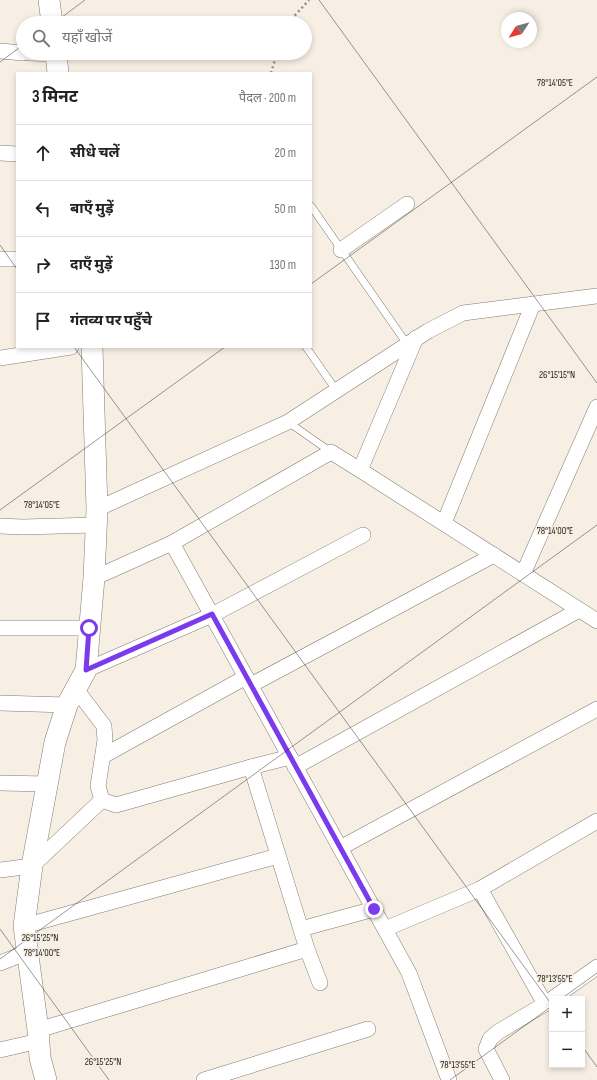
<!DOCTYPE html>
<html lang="hi">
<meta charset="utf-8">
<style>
body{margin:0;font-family:"Sofia Sans Condensed","Noto Sans Devanagari",sans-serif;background:#f2f2f2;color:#222}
.controls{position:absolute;right:12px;bottom:12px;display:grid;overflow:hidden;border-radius:0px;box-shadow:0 2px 6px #0003}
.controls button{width:36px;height:36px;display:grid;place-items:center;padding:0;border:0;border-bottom:1px solid #e0e0e0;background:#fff;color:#222;font:20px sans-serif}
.compass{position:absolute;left:501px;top:12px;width:36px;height:36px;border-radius:50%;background:#fff;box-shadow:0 2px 6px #0003;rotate:234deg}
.stop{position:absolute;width:12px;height:12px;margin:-9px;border:3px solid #7c3aed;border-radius:50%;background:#fff}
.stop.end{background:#7c3aed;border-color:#fff;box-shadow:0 1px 4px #0008}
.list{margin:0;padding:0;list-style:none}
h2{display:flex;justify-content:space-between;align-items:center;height:52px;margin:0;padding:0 16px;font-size:17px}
h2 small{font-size:13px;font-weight:400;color:#767676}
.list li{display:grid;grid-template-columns:26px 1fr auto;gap:12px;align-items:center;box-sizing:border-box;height:56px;padding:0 16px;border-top:1px solid #e0e0e0}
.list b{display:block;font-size:15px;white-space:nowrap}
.list em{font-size:13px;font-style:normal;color:#767676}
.icon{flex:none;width:22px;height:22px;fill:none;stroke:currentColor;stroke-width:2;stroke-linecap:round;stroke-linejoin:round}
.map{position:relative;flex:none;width:597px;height:1080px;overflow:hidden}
.search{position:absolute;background:#fff;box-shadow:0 2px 6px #0003;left:16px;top:16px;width:296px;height:44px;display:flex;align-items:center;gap:10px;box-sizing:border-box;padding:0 14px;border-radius:22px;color:#767676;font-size:15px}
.panel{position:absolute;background:#fff;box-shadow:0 2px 6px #0003;left:16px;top:72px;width:296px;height:276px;border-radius:0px}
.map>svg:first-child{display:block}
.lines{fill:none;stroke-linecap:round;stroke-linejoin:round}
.lane-casing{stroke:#827b71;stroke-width:8}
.street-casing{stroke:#827b71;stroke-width:16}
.secondary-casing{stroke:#827b71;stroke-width:22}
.path{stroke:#928c84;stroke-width:2.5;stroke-dasharray:2 3;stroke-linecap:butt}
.lane{stroke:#fff;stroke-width:7}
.street{stroke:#fff;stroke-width:15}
.secondary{stroke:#fff;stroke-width:21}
.route{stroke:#7c3aed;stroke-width:5}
.ticks{fill:none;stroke:#221f1b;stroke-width:1;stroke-opacity:0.45}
.ticks-label{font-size:10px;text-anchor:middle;fill:#221f1b;stroke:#f8efe4;stroke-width:3;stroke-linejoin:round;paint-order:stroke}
</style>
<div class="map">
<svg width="597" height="1080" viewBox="0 0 597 1080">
<rect width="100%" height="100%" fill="#f8efe4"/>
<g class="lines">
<defs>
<g id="lane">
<polyline points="311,206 407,344"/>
<polyline points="306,347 336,390"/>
<polyline points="288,422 331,452"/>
</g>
<g id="street">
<polyline points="0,51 23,53"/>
<polyline points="30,53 56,54"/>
<polyline points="0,153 17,154"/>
<polyline points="341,250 407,204"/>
<polyline points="0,259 17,259"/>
<polyline points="0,358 71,347"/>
<polyline points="360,470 416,338"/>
<polyline points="97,509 288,422 428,331 463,313 597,296"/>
<polyline points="444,523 533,304"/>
<polyline points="0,526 22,527 96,525"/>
<polyline points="172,543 409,973 449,1080"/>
<polyline points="523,574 597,407"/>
<polyline points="94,578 172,543 331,452 360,470 597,621"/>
<polyline points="0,628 89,628"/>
<polyline points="86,670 212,615 363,535"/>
<polyline points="251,685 494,555"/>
<polyline points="76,689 104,726 105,740 98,786 102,800 116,805 251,767"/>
<polyline points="0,703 67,705"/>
<polyline points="103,756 246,677"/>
<polyline points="290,757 251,767 307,949 320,983"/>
<polyline points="295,767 579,610"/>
<polyline points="0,783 47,784"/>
<polyline points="340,848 597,709"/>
<polyline points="0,870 32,866 102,800"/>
<polyline points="480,889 545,1004"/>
<polyline points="24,926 278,856"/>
<polyline points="301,929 374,909"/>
<polyline points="385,929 480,889 597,821"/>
<polyline points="0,963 28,952"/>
<polyline points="38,1030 307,949"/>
<polyline points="0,1050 39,1041"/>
<polyline points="204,1080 368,1029"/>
<polyline points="502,1080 486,1049 490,1039 498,1032 545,1004 597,967"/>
</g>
<g id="secondary">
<polyline points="49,0 52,23"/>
<polyline points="56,53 58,73"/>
<polyline points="46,1080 40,1058 38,1030 24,926 32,866 55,742 67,705 86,670 94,578 97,509 92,347"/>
</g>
</defs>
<use href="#lane" class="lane-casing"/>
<use href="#street" class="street-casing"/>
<use href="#secondary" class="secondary-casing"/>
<g class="path">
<polyline points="288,23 309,0"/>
<polyline points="271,73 277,53"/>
</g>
<use href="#lane" class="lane"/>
<use href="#street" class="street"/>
<use href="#secondary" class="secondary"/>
</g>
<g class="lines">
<polyline class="route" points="89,628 86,670 212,614 374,909"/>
</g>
<path class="ticks" d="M319,0L597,383M54,23L85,0M0,62L23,45M0,245L17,269M311,284L597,77M74,347L552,1005M0,510L225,347M0,929L109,1080M0,959L597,525M561,999L597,973M582,1046L597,1067M450,1080L552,1006"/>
<g class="ticks-label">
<text x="555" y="86">78°14'05"E</text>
<text x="557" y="378">26°15'15"N</text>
<text x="42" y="508">78°14'05"E</text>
<text x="555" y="534">78°14'00"E</text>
<text x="40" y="941">26°15'25"N</text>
<text x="42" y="956">78°14'00"E</text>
<text x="555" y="982">78°13'55"E</text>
<text x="103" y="1065">26°15'25"N</text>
<text x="458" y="1068">78°13'55"E</text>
</g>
</svg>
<div class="controls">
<button>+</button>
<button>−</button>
</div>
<svg class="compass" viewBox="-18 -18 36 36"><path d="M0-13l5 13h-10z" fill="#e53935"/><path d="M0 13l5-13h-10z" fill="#767676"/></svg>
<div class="stop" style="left:89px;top:628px"></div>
<div class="stop end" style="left:374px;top:909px"></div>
<div class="search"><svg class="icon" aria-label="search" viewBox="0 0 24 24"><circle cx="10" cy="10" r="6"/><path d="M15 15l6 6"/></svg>यहाँ खोजें</div>
<section class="panel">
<h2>3 मिनट<small>पैदल · 200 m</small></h2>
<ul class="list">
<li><svg class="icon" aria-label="ahead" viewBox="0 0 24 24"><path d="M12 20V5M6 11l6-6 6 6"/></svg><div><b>सीधे चलें</b></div><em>20 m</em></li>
<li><svg class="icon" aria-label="left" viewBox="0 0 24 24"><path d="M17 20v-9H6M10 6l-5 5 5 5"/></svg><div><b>बाएँ मुड़ें</b></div><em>50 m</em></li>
<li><svg class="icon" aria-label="right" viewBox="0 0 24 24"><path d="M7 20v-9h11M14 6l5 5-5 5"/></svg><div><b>दाएँ मुड़ें</b></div><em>130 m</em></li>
<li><svg class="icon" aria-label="arrive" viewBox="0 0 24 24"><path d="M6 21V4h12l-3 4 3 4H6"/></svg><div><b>गंतव्य पर पहुँचे</b></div></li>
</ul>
</section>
</div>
